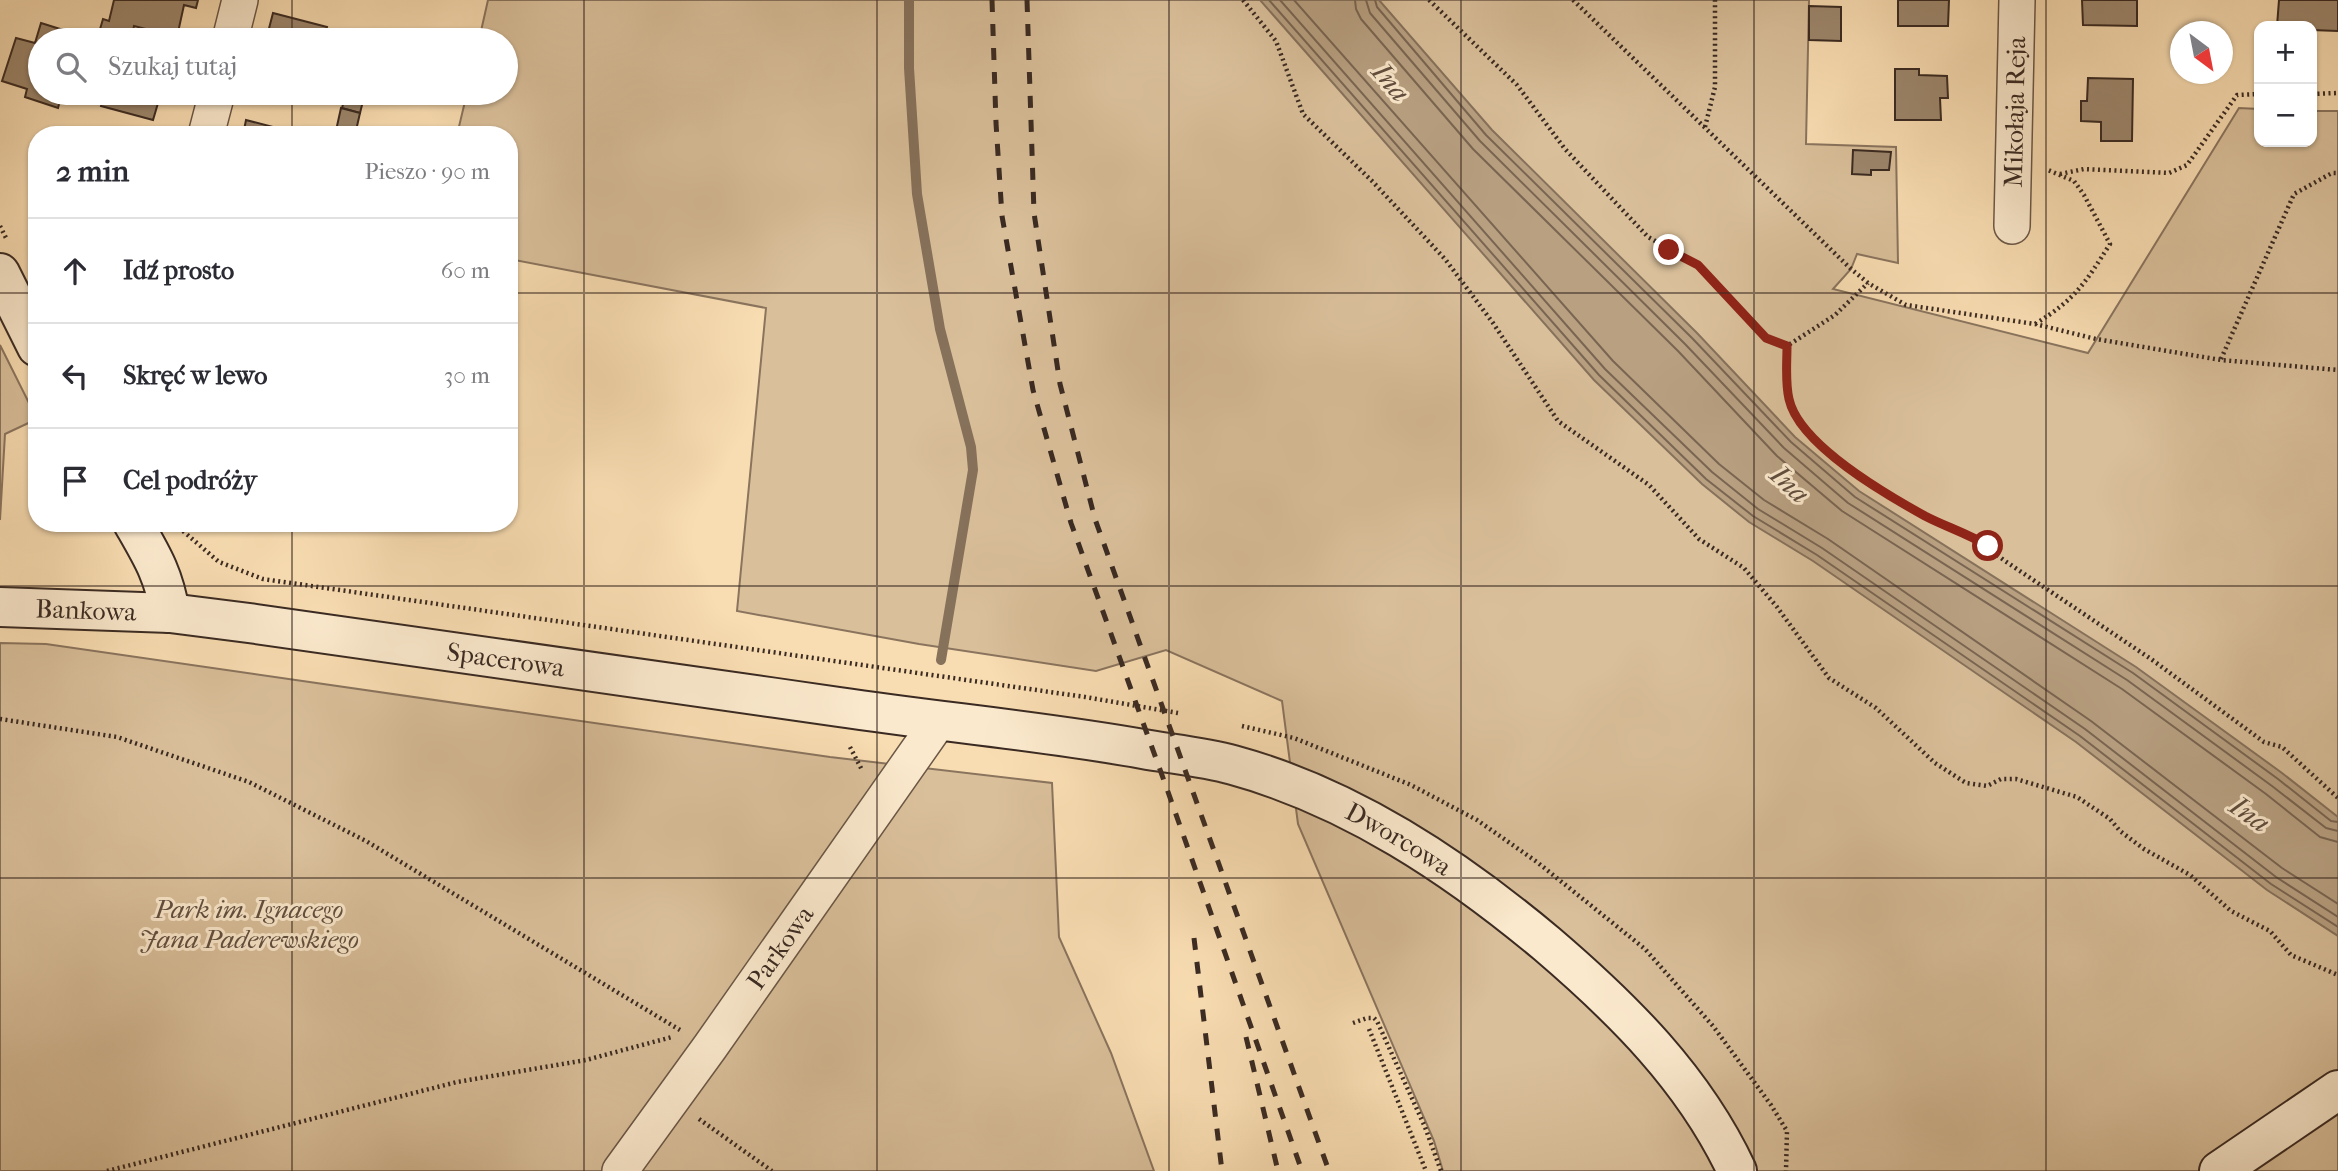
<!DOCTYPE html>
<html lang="pl">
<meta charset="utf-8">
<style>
body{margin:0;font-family:"IM FELL French Canon",serif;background:#f2f2f3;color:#2b2b33}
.controls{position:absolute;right:21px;top:21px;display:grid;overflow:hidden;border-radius:14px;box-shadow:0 2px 5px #0004}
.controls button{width:63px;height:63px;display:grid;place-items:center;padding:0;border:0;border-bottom:2px solid #e1e1e2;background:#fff;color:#2b2b33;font:35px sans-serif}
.compass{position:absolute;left:2170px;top:21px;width:63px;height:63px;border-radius:50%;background:#fff;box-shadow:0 2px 5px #0004;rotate:148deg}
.stop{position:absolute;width:21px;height:21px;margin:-16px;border:5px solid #8f2418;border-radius:50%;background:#fff}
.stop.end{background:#8f2418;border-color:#fff;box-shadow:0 2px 7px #0008}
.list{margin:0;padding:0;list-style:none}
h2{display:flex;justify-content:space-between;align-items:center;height:91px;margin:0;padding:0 28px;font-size:30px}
h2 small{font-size:23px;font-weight:400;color:#7c7c81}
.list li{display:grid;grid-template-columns:46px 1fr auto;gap:21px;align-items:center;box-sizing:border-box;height:105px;padding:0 28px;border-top:2px solid #e1e1e2}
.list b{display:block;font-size:26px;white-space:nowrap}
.list em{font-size:23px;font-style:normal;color:#7c7c81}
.icon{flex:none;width:38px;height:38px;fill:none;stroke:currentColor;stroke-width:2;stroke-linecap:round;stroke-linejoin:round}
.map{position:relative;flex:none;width:2338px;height:1171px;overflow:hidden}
.search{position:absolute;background:#fff;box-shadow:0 2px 5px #0004;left:28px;top:28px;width:490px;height:77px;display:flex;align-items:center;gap:18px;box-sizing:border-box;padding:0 24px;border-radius:38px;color:#7c7c81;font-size:26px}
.panel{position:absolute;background:#fff;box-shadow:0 2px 5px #0004;left:28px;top:126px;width:490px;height:406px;border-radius:28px}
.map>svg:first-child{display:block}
.green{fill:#d9bf9a;stroke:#8a745e;stroke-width:2}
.water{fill:#b8a081;stroke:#86715b;stroke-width:2}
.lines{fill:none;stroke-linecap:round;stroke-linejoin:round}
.shore{stroke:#796552;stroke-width:2}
.stream{stroke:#86715b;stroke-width:10}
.building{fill:#9d876d;stroke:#3a2a22;stroke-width:2}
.street-casing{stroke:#6a5746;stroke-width:38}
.secondary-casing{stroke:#3a2a22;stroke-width:42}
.path{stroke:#3a2a22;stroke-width:4.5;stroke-dasharray:2 3.5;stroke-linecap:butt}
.street{stroke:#fbe9cd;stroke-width:35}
.secondary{stroke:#fbe9cd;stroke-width:38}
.rail{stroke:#3a2a22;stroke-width:5;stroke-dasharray:12 12;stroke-linecap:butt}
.route{stroke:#8f2418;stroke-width:9}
.grid{fill:none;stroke:#3a2a22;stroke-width:2;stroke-opacity:0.55}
.labels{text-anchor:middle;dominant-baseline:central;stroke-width:6;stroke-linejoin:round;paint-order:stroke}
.street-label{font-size:26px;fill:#3a2a22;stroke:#fbe9cd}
.park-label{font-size:26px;font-style:italic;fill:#624f40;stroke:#fbe9cd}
.water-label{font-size:28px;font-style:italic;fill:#604d3e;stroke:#fbe9cd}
</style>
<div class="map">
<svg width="2338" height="1171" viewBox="0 0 2338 1171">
<rect width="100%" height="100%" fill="#f9ddb2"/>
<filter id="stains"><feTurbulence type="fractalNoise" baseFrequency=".00286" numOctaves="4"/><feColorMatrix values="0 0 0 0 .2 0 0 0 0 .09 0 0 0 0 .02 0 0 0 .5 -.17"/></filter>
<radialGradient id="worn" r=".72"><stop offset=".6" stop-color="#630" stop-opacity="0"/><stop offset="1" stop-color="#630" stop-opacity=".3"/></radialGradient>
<g class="green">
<polygon points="488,0 1809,0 1806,144 1896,147 1898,263 1857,254 1851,269 1833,289 2088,353 2239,108 2259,109 2259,142 2312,142 2312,111 2338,111 2338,1171 1443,1171 1434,1141 1298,824 1282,701 1166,650 1096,671 919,644 737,611 766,308 509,259 509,135 457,135 467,93 506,93 506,40 479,40"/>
<polygon points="0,345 37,419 5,434 0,520"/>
<polygon points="0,643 46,644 830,757 1052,783 1059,937 1111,1053 1154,1171 0,1171"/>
</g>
<polygon class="water" points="1260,0 1379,0 1492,130 1697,333 1795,437 1859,491 2136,667 2282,773 2338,817 2338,936 2267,890 2076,742 1813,561 1749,522 1702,484 1594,380"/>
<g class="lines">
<g class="shore">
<polyline points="1269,0 1599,375 1706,479 1753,516 1817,555 2080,736 2271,884 2338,927"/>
<polyline points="1280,0 1605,369 1712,472 1758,509 1822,548 2085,729 2276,877 2338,917"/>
<polyline points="1294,0 1613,361 1719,464 1764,500 1828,539 2091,721 2282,868 2338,904"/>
<polyline points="1355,0 1356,9 1361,19 1473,149 1678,351 1777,456 1842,511 2122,689 2266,794 2320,837 2338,842"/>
<polyline points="1366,0 1370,13 1480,141 1685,344 1784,448 1848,503 2127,680 2272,786 2326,828 2338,831"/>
<polyline points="1375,0 1377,7 1486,135 1692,338 1791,442 1855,497 2133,673 2278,779 2331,821 2338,822"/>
</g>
<polyline class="stream" points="909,0 909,68 917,194 940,329 971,447 973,470 941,660"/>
</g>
<g class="building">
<polygon points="114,0 198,0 196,8 184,5 177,37 134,26 131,40 114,40 98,36 103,19 109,21"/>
<polygon points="1898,0 1949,0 1948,26 1898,26"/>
<polygon points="2082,0 2137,0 2137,26 2083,25"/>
<polygon points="2279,0 2338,0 2338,31 2312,30 2312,26 2277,26"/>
<polygon points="1809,6 1841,7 1841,41 1809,40"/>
<polygon points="273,13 327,27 323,40 266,40"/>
<polygon points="41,23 79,35 77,40 40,40 40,93 62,93 58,108 25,97 27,89 2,81 16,38 35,43"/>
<polygon points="1895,69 1919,69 1919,75 1947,76 1948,98 1940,98 1941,120 1895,120"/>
<polygon points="2088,78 2133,79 2132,141 2101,141 2101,122 2081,121 2081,101 2087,101"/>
<polygon points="105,93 161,93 153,120 101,106"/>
<polygon points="346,93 365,93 360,113 342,108"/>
<polygon points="341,108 360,113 355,135 335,135"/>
<polygon points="246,120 296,133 296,135 243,135"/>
<polygon points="1853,150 1891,152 1889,170 1871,170 1871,175 1852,174"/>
</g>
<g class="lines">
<defs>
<g id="street">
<polyline points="230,40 240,0"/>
<polyline points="206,135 217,93"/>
<path id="s1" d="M2012,226L2017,0"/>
<path id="s2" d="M620,1171L710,1047L938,722"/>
</g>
<g id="secondary">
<polyline points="0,273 37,347"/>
<path d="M133,523C152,556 164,575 170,613"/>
<path id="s3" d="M0,607L170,613L256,624C451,652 645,679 839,707C940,722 1042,731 1143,749C1172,754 1204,757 1233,765C1350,797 1455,867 1547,944C1623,1009 1694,1079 1737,1171"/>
<polyline points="2219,1171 2338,1090"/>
</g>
</defs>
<use href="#street" class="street-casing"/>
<use href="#secondary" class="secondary-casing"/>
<g class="path">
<polyline points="1243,0 1276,41 1303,114 1373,182 1445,259 1493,323 1558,421 1649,485 1699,539 1744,568 1777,607 1829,678 1876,708 1935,763 1966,783 1987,786 2001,779 2016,779 2077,797 2110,819 2120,831 2144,849 2190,875 2231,911 2270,931 2291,955 2338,975"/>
<polyline points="1429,0 1517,85 1565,149 1648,237 1698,265 1766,338 1787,346 1835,315 1868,283"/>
<polyline points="1573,0 1851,269 1868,283 1906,305 2035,324 2096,339 2221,360 2338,370"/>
<polyline points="2312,94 2338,93"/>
<polyline points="1705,127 1715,87 1715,0"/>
<polyline points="2060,174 2084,169 2169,173 2187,165 2237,95 2259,94"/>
<polyline points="0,226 6,238"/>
<path d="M2035,324C2076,299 2085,283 2110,244L2084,195L2074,181L2048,170"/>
<polyline points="1787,346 1789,401 1800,424 1817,440 1852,472 1928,517 1969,534 2005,561 2151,659 2264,742 2282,747 2338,798"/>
<polyline points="2221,359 2294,194 2332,173 2338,173"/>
<polyline points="183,531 219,562 263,579 1085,697 1178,713"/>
<polyline points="0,719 117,737 249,782 366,841 680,1030"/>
<polyline points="1242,726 1294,738 1411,785 1477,820 1537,862 1645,949 1713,1026 1771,1105 1787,1131 1786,1171"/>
<polyline points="850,747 862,770"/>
<polyline points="1353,1023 1367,1018 1374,1018 1377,1021 1425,1127 1441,1171"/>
<polyline points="1369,1029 1426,1171"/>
<polyline points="699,1119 772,1171"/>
<polyline points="107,1171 457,1082 586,1060 672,1037"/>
</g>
<use href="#street" class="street"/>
<use href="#secondary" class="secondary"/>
<g class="rail">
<polyline points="992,0 996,123 1002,216 1033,390 1071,523 1167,789 1302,1171"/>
<polyline points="1027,0 1034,213 1060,384 1095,519 1329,1171"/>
<polyline points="1194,938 1222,1171"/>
<polyline points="1246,1037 1278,1171"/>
</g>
</g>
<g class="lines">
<path class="route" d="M1669,250L1698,265L1766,338L1787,346C1787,363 1785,382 1789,399C1799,445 1887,495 1925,516C1946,527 1967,533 1988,546"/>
</g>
<path class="grid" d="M292,0V40M584,0V1171M877,0V1171M1169,0V1171M1461,0V1171M1754,0V1171M2046,0V1171M292,93V135M0,293H37M509,293H2338M292,523V1171M0,586H2338M0,878H2338"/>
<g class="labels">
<g class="street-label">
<text stroke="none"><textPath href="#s1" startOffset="114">Mikołaja Reja</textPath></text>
<text stroke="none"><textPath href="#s3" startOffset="86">Bankowa</textPath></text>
<text stroke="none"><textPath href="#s3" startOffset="509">Spacerowa</textPath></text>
<text stroke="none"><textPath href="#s3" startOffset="1426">Dworcowa</textPath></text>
<text stroke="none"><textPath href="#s2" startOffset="275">Parkowa</textPath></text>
</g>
<g class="park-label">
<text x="249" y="909">Park im. Ignacego<tspan x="249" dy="30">Jana Paderewskiego</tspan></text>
</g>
<g class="water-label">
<text transform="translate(1391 82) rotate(50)">Ina</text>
<text transform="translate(1790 484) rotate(43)">Ina</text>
<text transform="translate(2250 814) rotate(35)">Ina</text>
</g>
</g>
<rect width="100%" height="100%" filter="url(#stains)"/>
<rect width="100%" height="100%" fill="url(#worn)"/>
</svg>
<div class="controls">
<button>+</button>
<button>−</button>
</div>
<svg class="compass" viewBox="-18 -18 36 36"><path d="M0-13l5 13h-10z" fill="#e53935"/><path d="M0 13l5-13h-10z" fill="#7c7c81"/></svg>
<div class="stop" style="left:1988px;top:546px"></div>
<div class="stop end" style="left:1669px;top:250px"></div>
<div class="search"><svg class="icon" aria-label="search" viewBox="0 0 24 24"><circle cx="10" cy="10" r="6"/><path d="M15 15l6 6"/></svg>Szukaj tutaj</div>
<section class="panel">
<h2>2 min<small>Pieszo · 90 m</small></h2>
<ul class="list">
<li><svg class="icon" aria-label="ahead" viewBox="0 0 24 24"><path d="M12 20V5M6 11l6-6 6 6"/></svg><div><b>Idź prosto</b></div><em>60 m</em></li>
<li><svg class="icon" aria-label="left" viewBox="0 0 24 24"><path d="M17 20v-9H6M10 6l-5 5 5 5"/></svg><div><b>Skręć w lewo</b></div><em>30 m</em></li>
<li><svg class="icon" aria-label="arrive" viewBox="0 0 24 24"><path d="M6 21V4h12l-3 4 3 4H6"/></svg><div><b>Cel podróży</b></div></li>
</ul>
</section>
</div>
